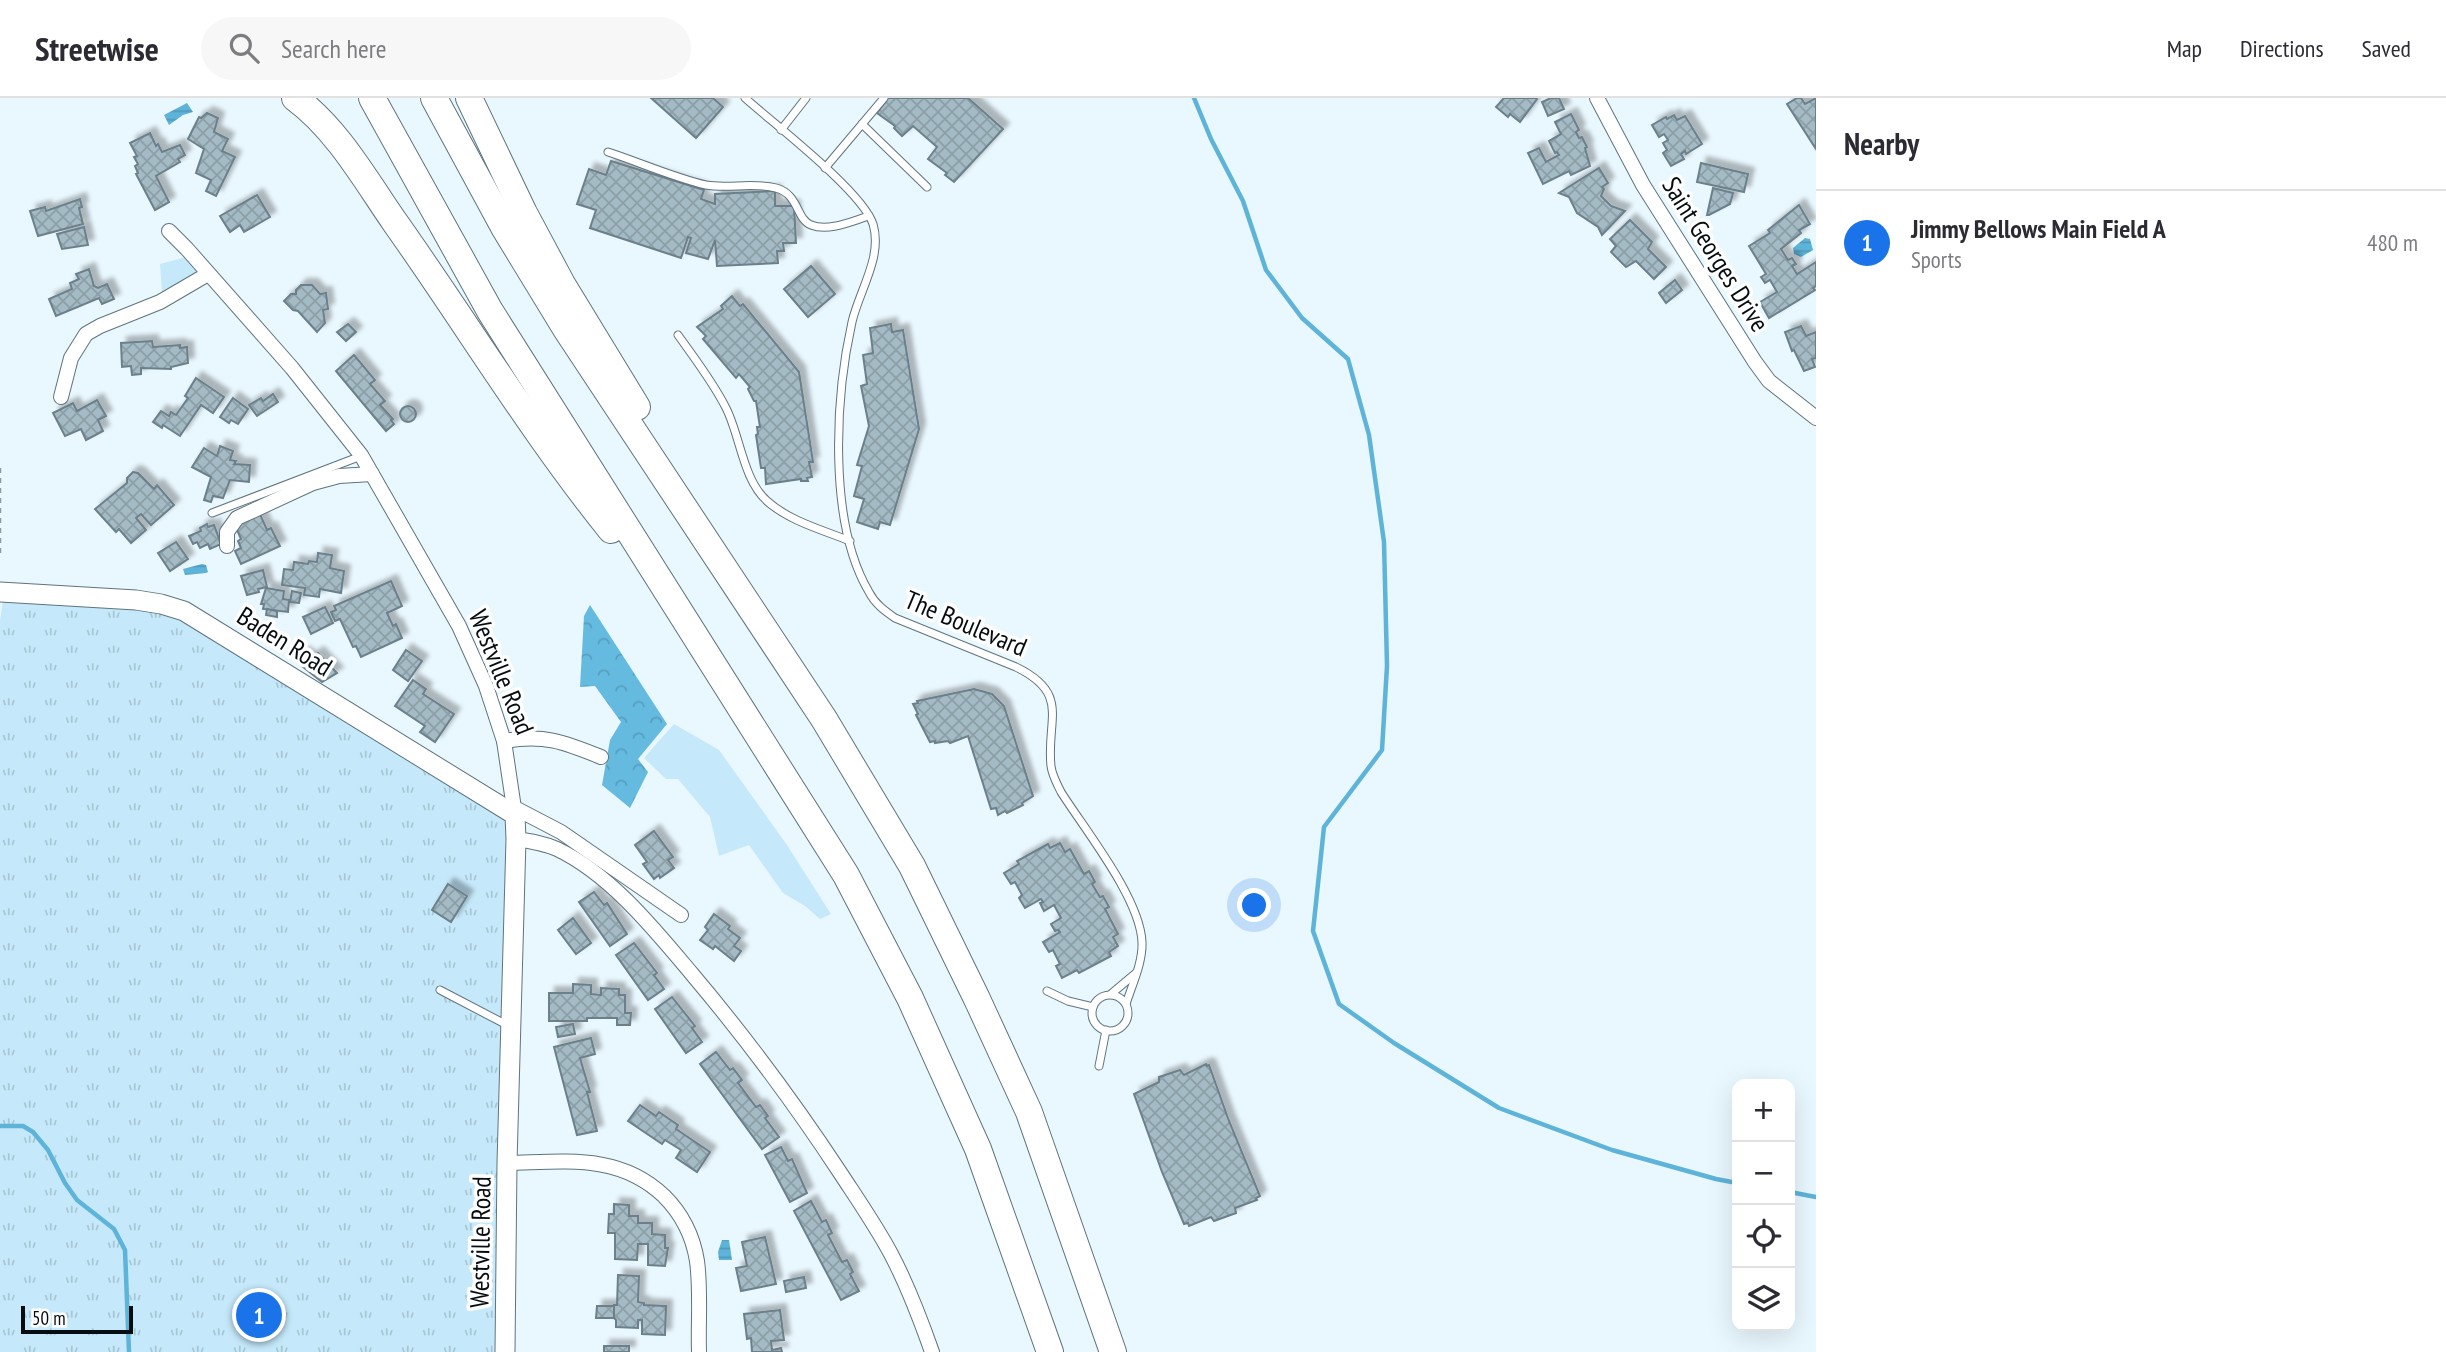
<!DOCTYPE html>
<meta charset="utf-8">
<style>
body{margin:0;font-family:"PT Sans Narrow",sans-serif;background:#f7f7f7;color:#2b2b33}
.controls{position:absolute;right:21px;bottom:21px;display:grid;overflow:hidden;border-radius:14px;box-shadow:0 7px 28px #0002}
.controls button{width:63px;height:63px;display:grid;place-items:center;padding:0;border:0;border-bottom:2px solid #e1e1e2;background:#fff;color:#2b2b33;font:35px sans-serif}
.scale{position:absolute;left:21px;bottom:18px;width:112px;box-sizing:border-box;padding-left:7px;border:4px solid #060d11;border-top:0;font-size:19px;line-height:24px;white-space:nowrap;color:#060d11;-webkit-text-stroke:5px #fff;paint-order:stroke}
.you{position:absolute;left:1255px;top:808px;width:24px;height:24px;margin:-18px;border:5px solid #fff;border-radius:50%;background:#1a73e8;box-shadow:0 0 0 10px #1a73e833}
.badge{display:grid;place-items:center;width:46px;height:46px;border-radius:50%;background:#1a73e8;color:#fff;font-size:23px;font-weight:700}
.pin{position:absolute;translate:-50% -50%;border:4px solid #fff;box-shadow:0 2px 7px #0006}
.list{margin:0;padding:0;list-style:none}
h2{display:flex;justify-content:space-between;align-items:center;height:91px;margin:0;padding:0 28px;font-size:30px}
h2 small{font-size:23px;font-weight:400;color:#7c7c81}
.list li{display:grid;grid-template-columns:46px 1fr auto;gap:21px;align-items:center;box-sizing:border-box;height:105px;padding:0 28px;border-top:2px solid #e1e1e2}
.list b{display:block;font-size:26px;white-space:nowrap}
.list p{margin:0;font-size:23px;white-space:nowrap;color:#7c7c81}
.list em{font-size:23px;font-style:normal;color:#7c7c81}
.icon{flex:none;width:38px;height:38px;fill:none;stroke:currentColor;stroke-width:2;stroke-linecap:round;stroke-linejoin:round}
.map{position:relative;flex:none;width:1816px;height:1254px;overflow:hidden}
header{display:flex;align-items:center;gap:42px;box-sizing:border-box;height:98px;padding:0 35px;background:#fff;border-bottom:2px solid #e1e1e2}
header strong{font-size:33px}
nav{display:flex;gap:38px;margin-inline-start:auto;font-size:24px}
.search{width:490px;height:63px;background:#f7f7f7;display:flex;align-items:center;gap:18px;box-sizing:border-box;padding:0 24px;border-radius:38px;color:#7c7c81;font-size:26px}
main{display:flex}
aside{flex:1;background:#fff}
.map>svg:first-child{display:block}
.green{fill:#c5e9fa}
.forest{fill:url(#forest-crowns)}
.park{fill:url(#park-tufts)}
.water{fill:url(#water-rules)}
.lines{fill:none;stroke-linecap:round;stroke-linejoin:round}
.stream{stroke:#5eb3d9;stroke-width:4.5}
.building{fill:url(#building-cross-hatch);stroke:#6c808b;stroke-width:2;filter:url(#shadow)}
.lane-casing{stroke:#5f747e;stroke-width:9}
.street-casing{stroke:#5f747e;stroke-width:16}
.secondary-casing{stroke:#5f747e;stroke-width:21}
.highway-casing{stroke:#5f747e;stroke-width:28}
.path{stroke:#8f9aa0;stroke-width:2.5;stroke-dasharray:5 5;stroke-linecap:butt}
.lane{stroke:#fff;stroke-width:7}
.street{stroke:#fff;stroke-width:14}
.secondary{stroke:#fff;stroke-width:19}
.highway{stroke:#fff;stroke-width:26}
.labels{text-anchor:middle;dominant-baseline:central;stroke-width:7;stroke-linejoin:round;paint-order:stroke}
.street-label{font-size:26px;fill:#060d11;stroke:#fff}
</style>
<header>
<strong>Streetwise</strong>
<div class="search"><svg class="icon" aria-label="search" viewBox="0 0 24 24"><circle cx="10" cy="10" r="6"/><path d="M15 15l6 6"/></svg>Search here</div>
<nav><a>Map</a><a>Directions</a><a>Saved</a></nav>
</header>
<main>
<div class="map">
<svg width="1816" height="1254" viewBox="0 0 1816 1254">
<defs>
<pattern id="forest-crowns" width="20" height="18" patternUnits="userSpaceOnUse" patternTransform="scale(1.75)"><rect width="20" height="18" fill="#65bae0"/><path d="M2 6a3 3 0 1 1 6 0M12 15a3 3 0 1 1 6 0" fill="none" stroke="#569fbf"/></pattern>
<pattern id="park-tufts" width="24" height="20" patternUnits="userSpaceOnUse" patternTransform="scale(1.75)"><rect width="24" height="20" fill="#c5e9fa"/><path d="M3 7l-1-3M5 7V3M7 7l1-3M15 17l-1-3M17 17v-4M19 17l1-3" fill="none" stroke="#a8c7d5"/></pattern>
<pattern id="water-rules" width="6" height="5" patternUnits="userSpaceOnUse" patternTransform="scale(1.75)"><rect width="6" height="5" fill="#5eb3d9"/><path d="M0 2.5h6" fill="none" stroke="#5099b9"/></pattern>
<pattern id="building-cross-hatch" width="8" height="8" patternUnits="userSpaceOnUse" patternTransform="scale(1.75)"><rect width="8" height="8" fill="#a4bac4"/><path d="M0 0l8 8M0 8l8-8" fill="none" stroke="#8c9fa7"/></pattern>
<filter id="shadow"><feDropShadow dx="6" dy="-6" stdDeviation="2" flood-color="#0004"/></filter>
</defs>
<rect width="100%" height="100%" fill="#e9f7fe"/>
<g class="green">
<polygon points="186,159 197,174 162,194 160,166"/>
<polygon points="674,626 719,652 787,747 831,816 820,821 805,808 783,795 749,747 719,758 710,719 678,681 666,681 644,660"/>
</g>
<polygon class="forest" points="590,507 667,626 638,661 648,674 630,710 602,687 610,642 621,624 595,588 580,589 584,518"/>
<polygon class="park" points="4,495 159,507 513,719 500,1254 0,1254 0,523"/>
<g class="water">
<polygon points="187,5 193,14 183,17 169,27 164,17"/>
<polygon points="1805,140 1810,141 1813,152 1801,159 1794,156 1793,150"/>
<polygon points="202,466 206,467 208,474 206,475 185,477 183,471"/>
<polygon points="722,1142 729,1142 732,1162 719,1162 718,1154"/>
</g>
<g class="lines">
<g class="stream">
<polyline points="1194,0 1211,41 1243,103 1266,172 1302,220 1348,261 1369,337 1384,444 1387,568 1382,652 1324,729 1313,833 1339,906 1394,945 1499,1010 1612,1052 1716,1081 1737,1085"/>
<polyline points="0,1028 23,1028 33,1034 48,1052 65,1085 77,1102 114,1131 125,1152 129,1254"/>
<polyline points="1790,1094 1816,1099"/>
</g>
</g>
<g class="building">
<polygon points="651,0 713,0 723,9 696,40"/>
<polygon points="888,0 968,0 1003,31 954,84 945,77 947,75 928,61 937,49 913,28 902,38 894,30 895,28 877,15"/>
<polygon points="1504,0 1536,0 1537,1 1520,24 1510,16 1508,19 1496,9"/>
<polygon points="1551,0 1559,0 1564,11 1548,18 1542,4"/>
<polygon points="1797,0 1801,0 1805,6 1816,0 1816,51 1787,6"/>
<polygon points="207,15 218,20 214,34 228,41 222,53 235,59 216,98 206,93 211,82 196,75 204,51 188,41 199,19 201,20"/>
<polygon points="1571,16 1579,32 1576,34 1579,40 1582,39 1587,49 1585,50 1590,68 1571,77 1569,73 1543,86 1528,55 1539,50 1546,64 1559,57 1557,54 1555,55 1549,43 1561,36 1555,24"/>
<polygon points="1674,17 1677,22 1685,18 1702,46 1686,56 1685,53 1681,56 1684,61 1671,68 1663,55 1667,52 1663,45 1668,42 1664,36 1659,39 1652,27 1666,19 1667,21"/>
<polygon points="150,35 156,48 158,46 162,54 180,47 185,57 178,61 180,64 156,78 169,104 155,112 136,76 138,75 135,68 138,66 134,59 137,58 130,45"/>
<polygon points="611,63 704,92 701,101 715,106 715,96 775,93 775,108 794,108 796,145 783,145 784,153 777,153 778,165 717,168 715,142 708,161 686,155 691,140 688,139 681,160 590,130 596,112 577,106 589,71 606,77"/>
<polygon points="1701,65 1748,76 1744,94 1697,84"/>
<polygon points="1599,70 1608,85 1602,89 1604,91 1601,98 1611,108 1625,113 1602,137 1598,129 1577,115 1569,99 1559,95"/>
<polygon points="1713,90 1733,95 1730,106 1709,117 1707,117"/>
<polygon points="257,97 270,119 244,134 240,127 230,134 220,118"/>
<polygon points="80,101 82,109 79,110 83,126 38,138 30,113 45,109 46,113"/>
<polygon points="1799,107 1810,126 1799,132 1801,135 1781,151 1788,162 1792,160 1796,166 1792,168 1797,176 1816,164 1816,188 1813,190 1815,192 1769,220 1760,204 1777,194 1770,182 1765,185 1761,179 1766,176 1749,148 1770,135 1768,132"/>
<polygon points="1630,122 1652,144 1648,151 1666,169 1654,181 1636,163 1626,169 1611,154 1616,148 1610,141"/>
<polygon points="84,129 88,147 62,151 57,136"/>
<polygon points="811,168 835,196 808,219 784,191"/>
<polygon points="89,171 94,188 98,190 107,186 114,201 102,206 99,200 56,218 49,201 72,191 70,185 79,181 76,176"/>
<polygon points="1675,182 1682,192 1666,205 1659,195"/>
<polygon points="301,187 312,187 320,196 326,195 328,211 323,212 325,225 317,234 298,213 293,212 284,203 291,196 296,196 296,192"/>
<polygon points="732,198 740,208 743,206 799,274 813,364 809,364 812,379 807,380 808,383 801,383 801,381 766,386 765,370 761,370 756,337 758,336 757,329 760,329 756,303 754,303 748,291 750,289 739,276 736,280 703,241 706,238 697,229 723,211 721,208"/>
<polygon points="348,226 356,234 346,243 337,234"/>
<polygon points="891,226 892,234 903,232 919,331 890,427 880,424 878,431 857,424 864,401 854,398 862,368 857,367 869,328 861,288 867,286 863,257 873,255 870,230"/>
<polygon points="1801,228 1806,238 1816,234 1816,260 1812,261 1815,269 1804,273 1794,252 1792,253 1785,234"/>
<polygon points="152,243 153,249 180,247 180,250 187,249 188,265 171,269 171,271 141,270 141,276 132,277 131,268 122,269 121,245"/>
<polygon points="354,257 375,282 370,286 385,303 380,307 393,321 391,322 394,326 386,333 336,273"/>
<polygon points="196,280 224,299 213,315 201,307 180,338 163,327 162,330 153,324 161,313 169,318 171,314 176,317 188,300 185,298"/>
<polygon points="273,296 278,304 257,318 249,307 261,300 263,303"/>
<polygon points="233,300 248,311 238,326 231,322 229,325 220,319"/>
<polygon points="97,302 106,318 98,322 103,333 86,342 81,331 65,338 53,315 73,305 77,313"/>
<circle cx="408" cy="316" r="8"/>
<polygon points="220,348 233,353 230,362 236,363 234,366 250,367 249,384 230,382 223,400 213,398 211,404 204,402 211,379 192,369 204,350 217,358"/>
<polygon points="133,374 138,375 154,391 157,387 174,407 151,427 141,416 136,420 146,432 131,445 119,431 116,434 95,411 127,385 127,380"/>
<polygon points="259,414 267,432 271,430 280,448 241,466 235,453 241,450 238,443 241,441 234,425"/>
<polygon points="207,426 208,429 214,427 221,446 210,451 208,446 200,450 197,444 193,446 189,438 201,433 200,430"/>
<polygon points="176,444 188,461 170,473 158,455"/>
<polygon points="318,455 332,457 330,470 344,473 341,495 320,491 319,499 304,497 305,490 282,487 284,471 293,472 294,464 308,466 309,463 317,464"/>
<polygon points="263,472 267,489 258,491 259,494 247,497 241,478"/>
<polygon points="391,483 402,508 387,515 393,528 396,526 402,540 361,559 356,548 353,549 340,521 335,523 331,514 336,512 334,508"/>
<polygon points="266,490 284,493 283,501 289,502 288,514 263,511 264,506 261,506"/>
<polygon points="292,493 301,495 299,505 290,504"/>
<polygon points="325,509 333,525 311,536 303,519"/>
<polygon points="267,511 277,513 277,519 266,517"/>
<polygon points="406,552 422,563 408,583 393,572"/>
<polygon points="304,555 310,560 318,555 337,575 322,584 293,561"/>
<polygon points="413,582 426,591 423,596 454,616 435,644 420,634 425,628 395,608"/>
<polygon points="974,591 992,596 1004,608 1033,698 1022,705 1023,707 1007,715 1005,713 998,717 996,710 991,711 968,638 950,645 948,643 935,645 935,643 930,644 916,617 918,616 913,606 918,605 917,603"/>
<polygon points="654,733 673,759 668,762 674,770 660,780 659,777 654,781 643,766 647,764 635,747"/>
<polygon points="1060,745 1065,754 1070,751 1084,776 1089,773 1095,784 1092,786 1100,799 1103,798 1109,809 1105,811 1118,836 1113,839 1118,848 1109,854 1111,858 1079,875 1077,872 1062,880 1056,868 1060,866 1053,852 1049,854 1043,844 1060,834 1058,832 1055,833 1051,826 1061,820 1054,807 1044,813 1040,805 1043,804 1041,801 1025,810 1019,800 1022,797 1015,784 1011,786 1004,775 1019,766 1017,763 1048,746 1050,750"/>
<polygon points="448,786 467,798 451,824 432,812"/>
<polygon points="594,794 604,807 607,805 627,836 610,848 579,804"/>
<polygon points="714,816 730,828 728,831 740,840 734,848 741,853 734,863 715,848 713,851 700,842 708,832 705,829"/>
<polygon points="573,820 591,845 576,856 558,832"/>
<polygon points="634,845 657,875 654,877 664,891 648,902 616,857"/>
<polygon points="573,886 591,887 591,896 601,897 601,890 619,891 619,897 625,897 625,915 631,915 630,927 617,927 617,920 587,920 587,923 549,923 549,895 573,895"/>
<polygon points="672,899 695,928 692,930 702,944 686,955 655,911"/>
<polygon points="573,926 575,936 558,939 556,929"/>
<polygon points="591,940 595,956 580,960 590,994 587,994 597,1033 577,1037 554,949"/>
<polygon points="716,954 730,972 733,970 742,982 738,985 756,1009 760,1007 768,1018 765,1020 779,1039 762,1051 700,966"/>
<polygon points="1206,966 1207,968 1209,967 1229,1023 1260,1098 1256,1100 1257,1102 1235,1110 1236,1115 1214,1123 1211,1119 1189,1128 1188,1125 1184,1126 1162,1074 1134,996 1159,984 1159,979 1180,972 1184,977"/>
<polygon points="640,1007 656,1018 659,1014 678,1027 676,1031 710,1054 697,1074 676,1060 681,1052 665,1042 662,1046 628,1023"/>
<polygon points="781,1049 788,1063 792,1061 807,1095 790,1104 765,1057"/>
<polygon points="811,1103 822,1124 826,1122 832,1135 828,1137 842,1164 847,1162 853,1174 850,1176 859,1193 841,1202 794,1113"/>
<polygon points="614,1106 629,1107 629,1118 638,1118 638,1125 652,1125 652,1136 665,1137 665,1150 668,1150 665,1168 648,1167 648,1146 638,1146 637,1162 615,1161 615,1135 608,1135 609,1116 614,1116"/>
<polygon points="765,1139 776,1186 741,1193 736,1170 747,1168 742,1144"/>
<polygon points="618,1177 639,1178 638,1204 644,1205 644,1207 666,1208 665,1237 642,1236 642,1222 638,1222 638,1230 616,1229 616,1222 614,1220 614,1207 617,1207"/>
<polygon points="804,1179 806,1190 786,1194 784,1183"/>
<polygon points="597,1208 614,1208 614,1220 596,1220"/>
<polygon points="780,1212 784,1242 771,1243 772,1252 781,1250 782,1254 752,1254 751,1240 747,1241 744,1216"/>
<rect x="604" y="1248" width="25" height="6"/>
</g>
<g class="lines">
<defs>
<g id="lane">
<path d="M745,0C774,26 862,93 873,126C883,159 859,193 852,224C835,300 828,425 869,494C875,506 885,513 895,520L1016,569C1071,596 1046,621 1051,668C1052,677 1057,686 1061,694C1085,732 1140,800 1142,844C1143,864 1132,887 1126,906"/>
<polyline points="862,26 927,89"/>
<polyline points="781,32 806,0"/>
<path d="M608,54C639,64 675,80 706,87C728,91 753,84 776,90C799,96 796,121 811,127C829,134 852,123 869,118"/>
<polyline points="825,70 884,0"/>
<path d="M678,237C695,261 713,284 726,310C740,337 743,382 767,403C789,423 823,432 850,443"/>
<polyline points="212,415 361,358"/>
<polyline points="440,892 507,927"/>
<polyline points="1047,893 1068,903 1093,909"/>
<polyline points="1111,896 1136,875"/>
<circle cx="1110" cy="915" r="18"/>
<polyline points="1099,968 1106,932"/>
</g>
<g id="street">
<polyline points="1597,0 1643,87 1755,264 1769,283 1816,320"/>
<polyline points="169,133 187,151 292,270 361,357 459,528 486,588 504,643 515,717"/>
<polyline points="61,299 71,260 86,236 100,228 160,204 208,176"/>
<polyline points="227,448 227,434 237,420 313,385 339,378 372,376"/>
<path d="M504,643C544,636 564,644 601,659"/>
<polyline points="513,709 561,734 681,817"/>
<path d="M516,741C530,743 544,745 557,751C610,776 655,832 692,876C746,940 795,1006 841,1076C858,1102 876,1128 891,1156C908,1188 920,1220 932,1254"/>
<path d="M507,1065C565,1064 619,1055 664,1098C682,1116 693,1138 697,1163C701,1193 698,1224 699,1254"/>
</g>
<polyline id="secondary" points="0,494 136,502 161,506 184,513 515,717 516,741 507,1065 505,1254"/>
<g id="highway">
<path d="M295,0C337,31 365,81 394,123C467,226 532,334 611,432"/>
<polyline points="372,0 490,213 846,777 910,900 978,1051 1050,1254"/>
<polyline points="434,0 505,131 566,231 824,621 912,768 977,901 1029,1014 1113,1254"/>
<polyline points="469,0 524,115 562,186 637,309"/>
</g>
</defs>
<use href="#lane" class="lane-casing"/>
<use href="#street" class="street-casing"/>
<use href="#secondary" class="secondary-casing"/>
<use href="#highway" class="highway-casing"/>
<polyline class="path" points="0,370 0,459"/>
<use href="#lane" class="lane"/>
<use href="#street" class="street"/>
<use href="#secondary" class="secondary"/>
<use href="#highway" class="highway"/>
</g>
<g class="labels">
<g class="street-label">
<text transform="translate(1716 156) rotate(58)">Saint Georges Drive</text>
<text transform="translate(966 525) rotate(23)">The Boulevard</text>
<text transform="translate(285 543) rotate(32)">Baden Road</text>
<text transform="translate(502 574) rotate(68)">Westville Road</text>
<text transform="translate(480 1144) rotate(-89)">Westville Road</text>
</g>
</g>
</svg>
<div class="controls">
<button>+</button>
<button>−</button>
<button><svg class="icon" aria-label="locate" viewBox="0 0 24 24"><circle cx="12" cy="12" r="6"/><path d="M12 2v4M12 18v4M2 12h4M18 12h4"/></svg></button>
<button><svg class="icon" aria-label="layers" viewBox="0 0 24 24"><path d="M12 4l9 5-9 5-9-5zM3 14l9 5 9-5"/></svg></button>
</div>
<div class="scale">50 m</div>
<div class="you"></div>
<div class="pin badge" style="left:259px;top:1217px">1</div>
</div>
<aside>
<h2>Nearby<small></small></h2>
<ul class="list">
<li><span class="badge">1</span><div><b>Jimmy Bellows Main Field A</b><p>Sports</p></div><em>480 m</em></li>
</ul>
</aside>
</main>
